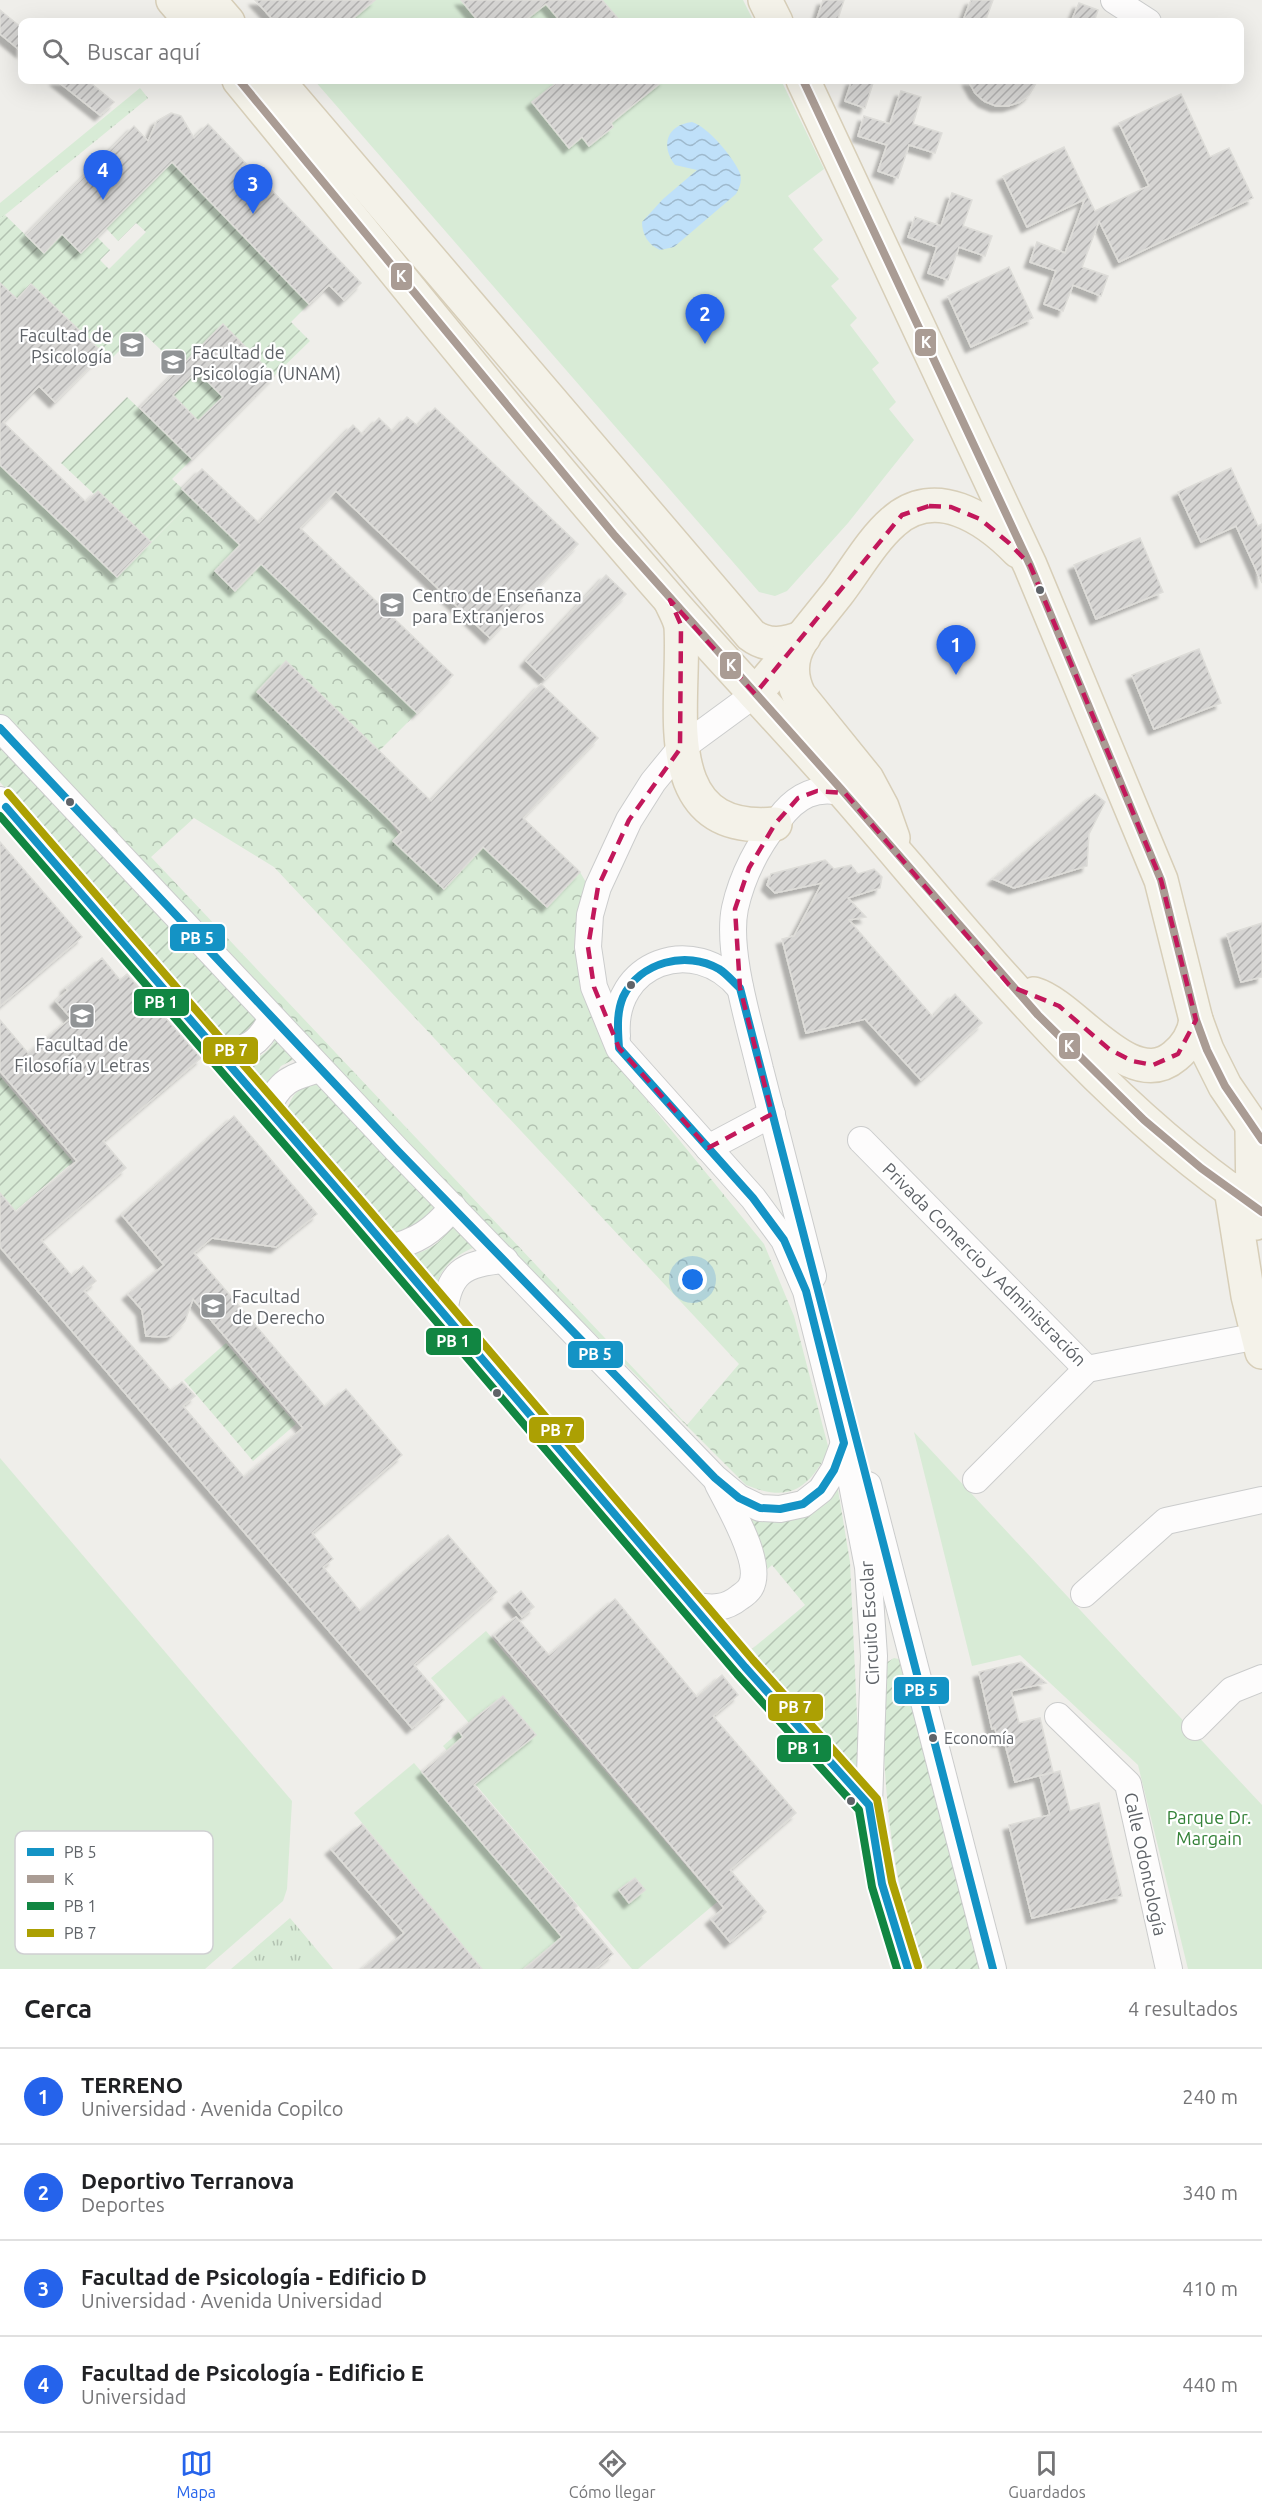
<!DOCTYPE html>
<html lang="es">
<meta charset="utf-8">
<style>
body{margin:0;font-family:Ubuntu,sans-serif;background:#f6f6f6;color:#202124}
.you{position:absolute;left:693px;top:1280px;width:21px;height:21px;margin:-15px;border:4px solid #fff;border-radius:50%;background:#1a73e8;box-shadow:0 0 0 9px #1a73e833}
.badge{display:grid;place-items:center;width:39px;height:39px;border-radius:50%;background:#2563eb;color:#fff;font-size:20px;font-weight:700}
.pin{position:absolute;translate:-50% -50px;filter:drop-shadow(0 2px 3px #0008)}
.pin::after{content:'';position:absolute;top:32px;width:21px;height:18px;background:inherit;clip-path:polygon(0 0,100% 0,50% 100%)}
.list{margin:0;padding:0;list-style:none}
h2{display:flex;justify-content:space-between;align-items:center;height:78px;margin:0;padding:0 24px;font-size:26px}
h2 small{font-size:20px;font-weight:400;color:#757577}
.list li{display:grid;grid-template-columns:39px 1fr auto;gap:18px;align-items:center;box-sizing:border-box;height:96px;padding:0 24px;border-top:2px solid #e0e0e0}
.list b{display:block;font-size:22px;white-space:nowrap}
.list p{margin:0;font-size:20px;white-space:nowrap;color:#757577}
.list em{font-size:20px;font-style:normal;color:#757577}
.icon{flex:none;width:33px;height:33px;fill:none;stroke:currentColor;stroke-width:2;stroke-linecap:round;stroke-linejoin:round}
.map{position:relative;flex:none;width:1262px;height:1969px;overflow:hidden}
.search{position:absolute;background:#fff;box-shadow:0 6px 24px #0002;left:18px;right:18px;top:18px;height:66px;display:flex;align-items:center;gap:15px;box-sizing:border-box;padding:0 21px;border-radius:12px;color:#757577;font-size:22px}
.sheet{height:462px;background:#fff}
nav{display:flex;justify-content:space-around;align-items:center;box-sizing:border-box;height:84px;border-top:2px solid #e0e0e0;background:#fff;font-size:16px;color:#757577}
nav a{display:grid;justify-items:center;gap:3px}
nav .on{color:#2563eb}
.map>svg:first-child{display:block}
.grass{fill:url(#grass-tufts)}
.forest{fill:url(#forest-crowns);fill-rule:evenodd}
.park{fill:#d8ebd6}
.garden{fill:url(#garden-furrows)}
.water{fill:url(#water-waves)}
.building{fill:url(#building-hatch);stroke:#deddd9;stroke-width:1.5;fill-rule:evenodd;filter:url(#shadow)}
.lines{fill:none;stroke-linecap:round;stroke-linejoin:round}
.minor-casing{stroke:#cbcccc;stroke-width:28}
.major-casing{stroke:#d7ceb8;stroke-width:36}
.minor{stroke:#fdfcfc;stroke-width:26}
.major{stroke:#f4f2e9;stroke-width:33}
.bus-1-casing{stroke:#fff;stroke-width:12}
.bus-2-casing{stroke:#fff;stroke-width:12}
.bus-3-casing{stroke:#fff;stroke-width:12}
.bus-4-casing{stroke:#fff;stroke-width:12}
.bus-1{stroke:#1493c5;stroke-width:8}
.bus-2{stroke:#aa9c94;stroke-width:8}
.bus-3{stroke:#118642;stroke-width:8}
.bus-4{stroke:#aca003;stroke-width:8}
.marked{fill:none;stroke:#c2185b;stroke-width:4.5;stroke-dasharray:12 8;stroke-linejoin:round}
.bus-dot{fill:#5f6368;stroke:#fff;stroke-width:2}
.labels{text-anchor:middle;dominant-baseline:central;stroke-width:4.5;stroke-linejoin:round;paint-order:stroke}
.bus-label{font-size:16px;fill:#5f6368;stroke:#fff;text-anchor:start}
.poi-label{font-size:18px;fill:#5f6368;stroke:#fff;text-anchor:start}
.street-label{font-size:18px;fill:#5f6368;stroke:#fff}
.park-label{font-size:18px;fill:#348238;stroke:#fff}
.key{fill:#fff;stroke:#cfd0d2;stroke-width:1.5}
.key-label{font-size:16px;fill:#5f6368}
.line-badge{stroke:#fff;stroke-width:2}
.badge-label{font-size:16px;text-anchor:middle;font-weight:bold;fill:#fff}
</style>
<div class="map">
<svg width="1262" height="1969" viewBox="0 0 1262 1969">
<defs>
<pattern id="grass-tufts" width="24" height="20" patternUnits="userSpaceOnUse" patternTransform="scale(1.5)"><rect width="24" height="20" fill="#d8ebd6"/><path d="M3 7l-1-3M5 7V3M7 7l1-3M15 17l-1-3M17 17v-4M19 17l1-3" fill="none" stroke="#b2c2b1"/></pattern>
<pattern id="forest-crowns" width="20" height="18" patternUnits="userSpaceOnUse" patternTransform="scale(1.5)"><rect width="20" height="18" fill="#d8ebd6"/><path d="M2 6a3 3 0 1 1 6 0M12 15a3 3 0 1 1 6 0" fill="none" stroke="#b2c2b1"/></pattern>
<pattern id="garden-furrows" width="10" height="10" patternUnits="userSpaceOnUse" patternTransform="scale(1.5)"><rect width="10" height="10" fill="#d8ebd6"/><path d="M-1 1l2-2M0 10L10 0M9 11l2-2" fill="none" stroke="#b2c2b1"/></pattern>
<pattern id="water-waves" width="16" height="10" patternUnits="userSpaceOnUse" patternTransform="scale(1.5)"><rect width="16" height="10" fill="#bfe0f9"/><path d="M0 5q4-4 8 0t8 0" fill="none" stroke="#9eb9cd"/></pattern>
<pattern id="building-hatch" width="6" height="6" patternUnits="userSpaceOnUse" patternTransform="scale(1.5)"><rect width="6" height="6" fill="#d6d5d3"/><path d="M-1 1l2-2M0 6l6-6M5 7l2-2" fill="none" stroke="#b1b0af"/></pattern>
<filter id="shadow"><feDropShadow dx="-5.5" dy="5.5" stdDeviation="1.5" flood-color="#0004"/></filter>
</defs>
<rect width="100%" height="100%" fill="#efeeea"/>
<g class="grass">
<polygon points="140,88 148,98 0,219 0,203"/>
<polygon points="290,1918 333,1969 231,1969"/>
</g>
<path class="forest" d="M0,465L117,577L194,499L240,545L215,571L235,590L261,564L417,713L379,751L387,817L399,835L394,841L443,888L483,847L546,907L580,872L595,898L588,943L623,1071L764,1244L794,1316L829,1450C808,1489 790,1503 746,1485L369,1108L0,716ZM194,818L274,867L739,1364L687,1425L151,857Z"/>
<g class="park">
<polygon points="375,0 743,0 754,22 349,22"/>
<polygon points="314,80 781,80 824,169 788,196 823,240 813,249 839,279 831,286 857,318 850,325 879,363 872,369 896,402 889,409 914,440 848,523 787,591 775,596 759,592"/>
<polygon points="914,1432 1262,1805 1262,1969 1188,1969 1138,1765 1020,1655 972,1666"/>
<polygon points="0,1458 292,1801 287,1889 283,1901 205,1969 0,1969"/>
<polygon points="486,1631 717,1902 638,1969 632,1969 443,1746 469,1723 431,1678"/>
<polygon points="414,1763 562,1937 524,1969 482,1969 354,1813"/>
</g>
<g class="garden">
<polygon points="139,157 171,164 186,160 190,181 309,304 291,322 310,341 274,376 223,325 180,368 140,330 110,360 31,284 17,299 0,283 0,219 5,215 43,252 72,224 72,244 81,253 97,237 110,250 100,260 109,269 146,232 136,223 118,241 106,228 158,177"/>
<polygon points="197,371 223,397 198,421 173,395"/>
<polygon points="127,397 192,459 172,479 194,499 151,542 98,491 94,494 61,463"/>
<polygon points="0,741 264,1017 239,1039 225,1038 0,782"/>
<path d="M278,1033L300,1056L281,1066L267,1087L245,1061C263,1058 272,1049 278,1033Z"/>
<polygon points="0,1076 73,1162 15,1211 0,1193"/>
<path d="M321,1077L440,1205L431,1218L394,1236L287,1111C292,1091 303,1086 321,1077Z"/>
<path d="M455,1219L480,1245C459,1253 444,1262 436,1285L411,1255C433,1250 445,1239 455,1219Z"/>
<polygon points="226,1343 296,1424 253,1461 184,1380"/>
<polygon points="837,1484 850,1562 860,1781 752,1649 805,1605 772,1565 763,1573 735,1503 755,1515"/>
<path d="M894,1658L903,1660L982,1969H927C884,1873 886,1773 879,1671L886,1663Z"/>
</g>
<path class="water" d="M692,122C708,127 732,156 739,171C743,179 740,187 736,194L674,247L660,250C648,245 642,234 642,222L663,199L697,170L675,165C660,145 667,125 692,122Z"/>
<g class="building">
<polygon points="255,0 375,0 349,22 275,22"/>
<polygon points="461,0 602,0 621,22 561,22 546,4 523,22 479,22"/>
<polygon points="823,0 844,0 837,22 816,22"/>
<polygon points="971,0 993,0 985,22 976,22 964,18"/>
<polygon points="1079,3 1098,10 1094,22 1071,22"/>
<polygon points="0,10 22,28 22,52 0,34"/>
<polygon points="56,80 87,80 114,102 100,115"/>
<polygon points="560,80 664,80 611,123 613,127 589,146 582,137 569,148 532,102"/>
<polygon points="852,80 874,80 865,108 845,101"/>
<polygon points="968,80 1038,80 1029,95 1020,102 1008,106 996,106 984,101 975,93"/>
<polygon points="901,91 921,97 913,124 942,133 935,153 909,145 898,178 878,171 887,145 858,136 864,116 890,124"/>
<polygon points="1181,94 1210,157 1229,148 1253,198 1119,262 1099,221 1082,267 1108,276 1101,296 1073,285 1063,311 1044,304 1056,271 1030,262 1037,242 1065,253 1085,199 1027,227 1003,176 1064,147 1095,211 1149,186 1119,123"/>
<polygon points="171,113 181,116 194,138 208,124 361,283 344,300 329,285 309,304 172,162 81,253 62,234 44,253 26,235 134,126 148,141 157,121"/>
<polygon points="952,193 972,200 963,226 992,236 985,256 959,247 948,280 928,273 937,247 908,237 915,217 941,226"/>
<polygon points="1009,267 1033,318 971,347 948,296"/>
<polygon points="0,283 17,299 31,284 103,353 55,402 39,386 3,422 86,502 98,491 151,542 117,577 0,465"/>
<path d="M223,324L274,376L192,459L140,408ZM197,371L223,397L198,421L173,395Z"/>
<polygon points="435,408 578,544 490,638 336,491 300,528 453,675 417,713 261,564 235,591 215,571 240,545 182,489 202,469 259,523 353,425 363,435 379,418 393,432 407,417 418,426"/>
<polygon points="1231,468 1258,526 1262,524 1262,583 1236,526 1201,542 1178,492"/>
<polygon points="1140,538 1163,592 1096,619 1074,565"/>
<polygon points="606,575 626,594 545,679 526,661"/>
<polygon points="1199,649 1221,703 1154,729 1132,675"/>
<polygon points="286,661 431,801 541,684 598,738 523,818 580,872 547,907 483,847 444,889 393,841 402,832 257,692"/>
<polygon points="1095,794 1105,802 1089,834 1087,866 1014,888 993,879"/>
<polygon points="0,842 82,937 0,1006"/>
<polygon points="825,860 834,869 851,865 858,874 874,869 882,877 880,888 848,898 866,917 849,920 933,1017 955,994 982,1023 921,1080 865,1019 806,1033 782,939 794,936 822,883 775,893 767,885 771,874"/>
<polygon points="1262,923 1262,977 1241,982 1227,934"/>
<polygon points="102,958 120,980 127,974 201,1058 103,1141 126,1168 41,1240 72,1276 83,1266 96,1281 84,1291 171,1391 182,1382 195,1396 183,1406 244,1477 303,1428 193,1299 185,1321 172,1335 165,1337 146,1336 142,1310 128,1294 164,1265 122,1215 234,1116 317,1214 276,1247 212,1238 194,1253 325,1407 346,1389 402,1455 312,1533 333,1559 323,1567 360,1611 448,1535 497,1592 414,1665 444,1700 412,1728 0,1247 0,1193 16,1212 77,1161 0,1071 0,1020 28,1053 71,1018 56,1001 68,990 66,988"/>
<polygon points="521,1591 534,1607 522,1617 509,1601"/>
<polygon points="615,1599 697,1697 722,1675 738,1695 713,1716 796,1813 730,1870 766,1912 730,1942 711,1919 724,1908 494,1635 516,1617 549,1655"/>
<polygon points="1021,1662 1046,1683 1011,1691 1019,1723 1040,1718 1053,1772 1015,1782 1004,1740 998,1741 995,1728 992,1729 979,1672"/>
<polygon points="503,1696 536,1735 474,1785 577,1906 575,1908 613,1954 595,1969 524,1969 562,1937 422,1772 463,1737 459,1731"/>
<polygon points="1060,1771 1070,1811 1099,1803 1122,1896 1032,1918 1009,1825 1050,1815 1040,1776"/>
<polygon points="362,1824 482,1969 362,1969 404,1933 331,1849"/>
<polygon points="635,1878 645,1890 629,1903 619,1890"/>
</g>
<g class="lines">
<defs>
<g id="minor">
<polyline points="1114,0 1148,22"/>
<polyline points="755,694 680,749 653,782 629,820 598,887 590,915 588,947 594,987 619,1048 753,1198 784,1240 806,1291 844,1443 868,1567 874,1656 869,1805 882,1884 908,1969"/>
<polyline points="0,728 397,1150 715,1478 739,1498 760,1508 780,1509 803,1504 821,1490 834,1470 844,1443"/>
<polyline points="0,800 350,1204 745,1667 869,1805"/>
<path d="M617,1036C611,963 694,932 740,988"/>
<path d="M218,1054C248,1049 258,1045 272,1018"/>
<path d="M267,1110C279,1081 291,1077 320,1069"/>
<polyline points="861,1140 1087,1369"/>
<polyline points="708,1148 772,1114"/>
<path d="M386,1249C417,1242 433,1231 453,1207"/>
<path d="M813,1276C795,1207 778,1138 760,1069C750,1026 726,951 735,908C742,876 759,844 779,819C796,796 816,785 845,793"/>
<path d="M444,1317C447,1273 463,1263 505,1260"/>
<polyline points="1087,1369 1258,1336"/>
<polyline points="976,1480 1087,1369"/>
<polyline points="868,1485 993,1969"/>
<polyline points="1084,1594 1166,1521 1262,1500"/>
<path d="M692,1606C712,1608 724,1610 740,1597C743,1595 748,1591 750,1588C765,1565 729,1506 718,1484"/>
<polyline points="1058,1716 1128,1784 1169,1969"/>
<polyline points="1195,1727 1232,1690 1262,1678"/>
</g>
<g id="major">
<polyline points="173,0 192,22"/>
<polyline points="209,0 228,22"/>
<polyline points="765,0 776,22"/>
<path d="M239,80C382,254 522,431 670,600C726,664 785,725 841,789C971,938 1095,1101 1262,1212"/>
<path d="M277,80L751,635C768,648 786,644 804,637"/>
<polyline points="803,80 1030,565 1161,880 1196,1020 1207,1050 1225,1086 1262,1140"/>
<path d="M671,602C674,609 680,619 681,627C686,702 652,835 775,824"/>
<path d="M801,641C790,658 790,677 799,695L867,779L882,807L893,838"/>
<path d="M755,694C783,661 810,628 837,594C854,572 872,540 893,522C935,484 986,518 1018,551"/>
<path d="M1034,994C1075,1006 1130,1094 1175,1056C1186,1047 1194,1034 1196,1020"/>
<polyline points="1252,1129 1253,1206 1256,1223"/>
<polyline points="1231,1189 1248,1296 1262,1352"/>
</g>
</defs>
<use href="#minor" class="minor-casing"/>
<use href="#major" class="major-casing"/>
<use href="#minor" class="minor"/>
<use href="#major" class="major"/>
<defs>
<g id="bus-1">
<path d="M0,728L397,1150L715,1478L739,1498L760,1508L780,1509L803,1504L821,1490L834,1470L844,1443L806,1291L784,1240L753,1198L619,1048C618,1031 616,1014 623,997C640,962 686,950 719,969C727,974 733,982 740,988L993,1969"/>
<polyline points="6,807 350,1204 745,1667 869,1805 882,1884 908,1969"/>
</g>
<g id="bus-2">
<polyline points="239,80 615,536 841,789 1038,1015 1144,1120 1201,1168 1262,1212"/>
<polyline points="803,80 1030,565 1161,880 1196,1020 1207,1050 1225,1086 1262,1140"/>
</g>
<polyline id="bus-3" points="0,816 342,1211 737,1674 859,1810 872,1887 897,1969"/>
<polyline id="bus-4" points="8,793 358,1197 753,1660 877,1799 892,1882 918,1966"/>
</defs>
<use href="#bus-1" class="bus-1-casing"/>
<use href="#bus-2" class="bus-2-casing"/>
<use href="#bus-3" class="bus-3-casing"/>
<use href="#bus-4" class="bus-4-casing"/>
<use href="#bus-1" class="bus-1"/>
<use href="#bus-2" class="bus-2"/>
<use href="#bus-3" class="bus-3"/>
<use href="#bus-4" class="bus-4"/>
</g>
<path class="marked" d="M929,506L951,507L980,519L1009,543L1030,565L1161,880L1196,1020L1178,1054L1153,1065L1132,1061L1109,1049L1059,1006L1010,986L845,793L817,791L798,798L775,824L749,868L735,909L740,988L772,1114L708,1148L619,1048L594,987L588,947L598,887L629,820L680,749L681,625L670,600L755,694L902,515Z"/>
<defs>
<symbol id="university-square" viewBox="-11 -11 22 22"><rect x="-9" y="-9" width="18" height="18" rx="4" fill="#919496" stroke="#fff"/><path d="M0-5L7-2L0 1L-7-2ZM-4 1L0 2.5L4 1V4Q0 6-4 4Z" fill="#fff"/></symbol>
</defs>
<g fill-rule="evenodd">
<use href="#university-square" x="117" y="330" width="30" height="30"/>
<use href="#university-square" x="158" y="347" width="30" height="30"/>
<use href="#university-square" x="377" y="590" width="30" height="30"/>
<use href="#university-square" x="67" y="1001" width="30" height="30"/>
<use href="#university-square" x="198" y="1291" width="30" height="30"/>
</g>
<g class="bus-dot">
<circle cx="1040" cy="590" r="5"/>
<circle cx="70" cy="802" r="5"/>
<circle cx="631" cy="985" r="5"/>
<circle cx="497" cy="1393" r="5"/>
<circle cx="933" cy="1738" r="5"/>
<circle cx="851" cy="1801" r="5"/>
</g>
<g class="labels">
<g class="bus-label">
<text x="944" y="1738">Economía</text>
</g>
<g class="poi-label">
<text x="112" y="335" text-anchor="end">Facultad de<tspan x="112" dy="21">Psicología</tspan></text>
<text x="192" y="352">Facultad de<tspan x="192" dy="21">Psicología (UNAM)</tspan></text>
<text x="412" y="595">Centro de Enseñanza<tspan x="412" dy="21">para Extranjeros</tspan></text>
<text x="82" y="1044" text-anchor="middle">Facultad de<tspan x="82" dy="21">Filosofía y Letras</tspan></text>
<text x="232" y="1296">Facultad<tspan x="232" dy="21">de Derecho</tspan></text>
</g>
<g class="street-label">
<text transform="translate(985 1264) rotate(45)">Privada Comercio y Administración</text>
<text transform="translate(869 1623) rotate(-93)">Circuito Escolar</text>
<text transform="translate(1146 1864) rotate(78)">Calle Odontología</text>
</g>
<g class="park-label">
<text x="1209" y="1817">Parque Dr.<tspan x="1209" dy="21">Margain</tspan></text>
</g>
</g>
<rect x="15" y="1831" width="198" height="123" rx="9" class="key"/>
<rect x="27" y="1848" width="27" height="8" fill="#1493c5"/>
<rect x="27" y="1875" width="27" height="8" fill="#aa9c94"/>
<rect x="27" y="1902" width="27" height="8" fill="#118642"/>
<rect x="27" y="1929" width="27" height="8" fill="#aca003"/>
<g class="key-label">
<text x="64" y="1858">PB 5</text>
<text x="64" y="1885">K</text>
<text x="64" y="1912">PB 1</text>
<text x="64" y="1939">PB 7</text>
</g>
<g class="line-badge">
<rect x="390" y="262" width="23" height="29" rx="6" fill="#aa9c94"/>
<rect x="914" y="328" width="23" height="29" rx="6" fill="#aa9c94"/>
<rect x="719" y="651" width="23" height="29" rx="6" fill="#aa9c94"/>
<rect x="169" y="923" width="57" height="29" rx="6" fill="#1493c5"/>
<rect x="133" y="988" width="57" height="29" rx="6" fill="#118642"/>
<rect x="1058" y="1032" width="23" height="28" rx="6" fill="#aa9c94"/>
<rect x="202" y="1036" width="57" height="29" rx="6" fill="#aca003"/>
<rect x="425" y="1327" width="57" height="29" rx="6" fill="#118642"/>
<rect x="567" y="1340" width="57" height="29" rx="6" fill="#1493c5"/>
<rect x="528" y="1416" width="57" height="28" rx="6" fill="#aca003"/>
<rect x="893" y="1676" width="57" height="29" rx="6" fill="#1493c5"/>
<rect x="767" y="1693" width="57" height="29" rx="6" fill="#aca003"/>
<rect x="776" y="1734" width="56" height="29" rx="6" fill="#118642"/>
</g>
<g class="badge-label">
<text x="401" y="282">K</text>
<text x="926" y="348">K</text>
<text x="731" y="671">K</text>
<text x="197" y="944">PB 5</text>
<text x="161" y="1008">PB 1</text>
<text x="1069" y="1052">K</text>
<text x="231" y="1056">PB 7</text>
<text x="453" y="1347">PB 1</text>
<text x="595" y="1360">PB 5</text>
<text x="557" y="1436">PB 7</text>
<text x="921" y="1696">PB 5</text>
<text x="795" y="1713">PB 7</text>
<text x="804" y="1754">PB 1</text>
</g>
</svg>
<div class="you"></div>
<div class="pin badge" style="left:956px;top:675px">1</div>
<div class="pin badge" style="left:705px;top:344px">2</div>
<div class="pin badge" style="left:253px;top:214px">3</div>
<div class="pin badge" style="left:103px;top:200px">4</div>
<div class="search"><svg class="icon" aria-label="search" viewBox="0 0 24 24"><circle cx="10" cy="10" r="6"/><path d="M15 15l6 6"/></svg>Buscar aquí</div>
</div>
<section class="sheet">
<h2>Cerca<small>4 resultados</small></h2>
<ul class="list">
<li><span class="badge">1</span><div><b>TERRENO</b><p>Universidad · Avenida Copilco</p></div><em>240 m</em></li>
<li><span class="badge">2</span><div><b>Deportivo Terranova</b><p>Deportes</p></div><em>340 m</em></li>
<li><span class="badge">3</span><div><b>Facultad de Psicología - Edificio D</b><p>Universidad · Avenida Universidad</p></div><em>410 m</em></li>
<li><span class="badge">4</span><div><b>Facultad de Psicología - Edificio E</b><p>Universidad</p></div><em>440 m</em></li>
</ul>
</section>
<nav>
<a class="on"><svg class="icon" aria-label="map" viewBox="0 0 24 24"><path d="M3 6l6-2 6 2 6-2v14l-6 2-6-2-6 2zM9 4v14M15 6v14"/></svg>Mapa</a>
<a><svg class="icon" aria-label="directions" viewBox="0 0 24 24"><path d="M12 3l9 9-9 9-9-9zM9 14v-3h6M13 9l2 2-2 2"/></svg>Cómo llegar</a>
<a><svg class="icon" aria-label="saved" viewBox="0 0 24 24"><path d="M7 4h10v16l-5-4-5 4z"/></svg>Guardados</a>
</nav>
